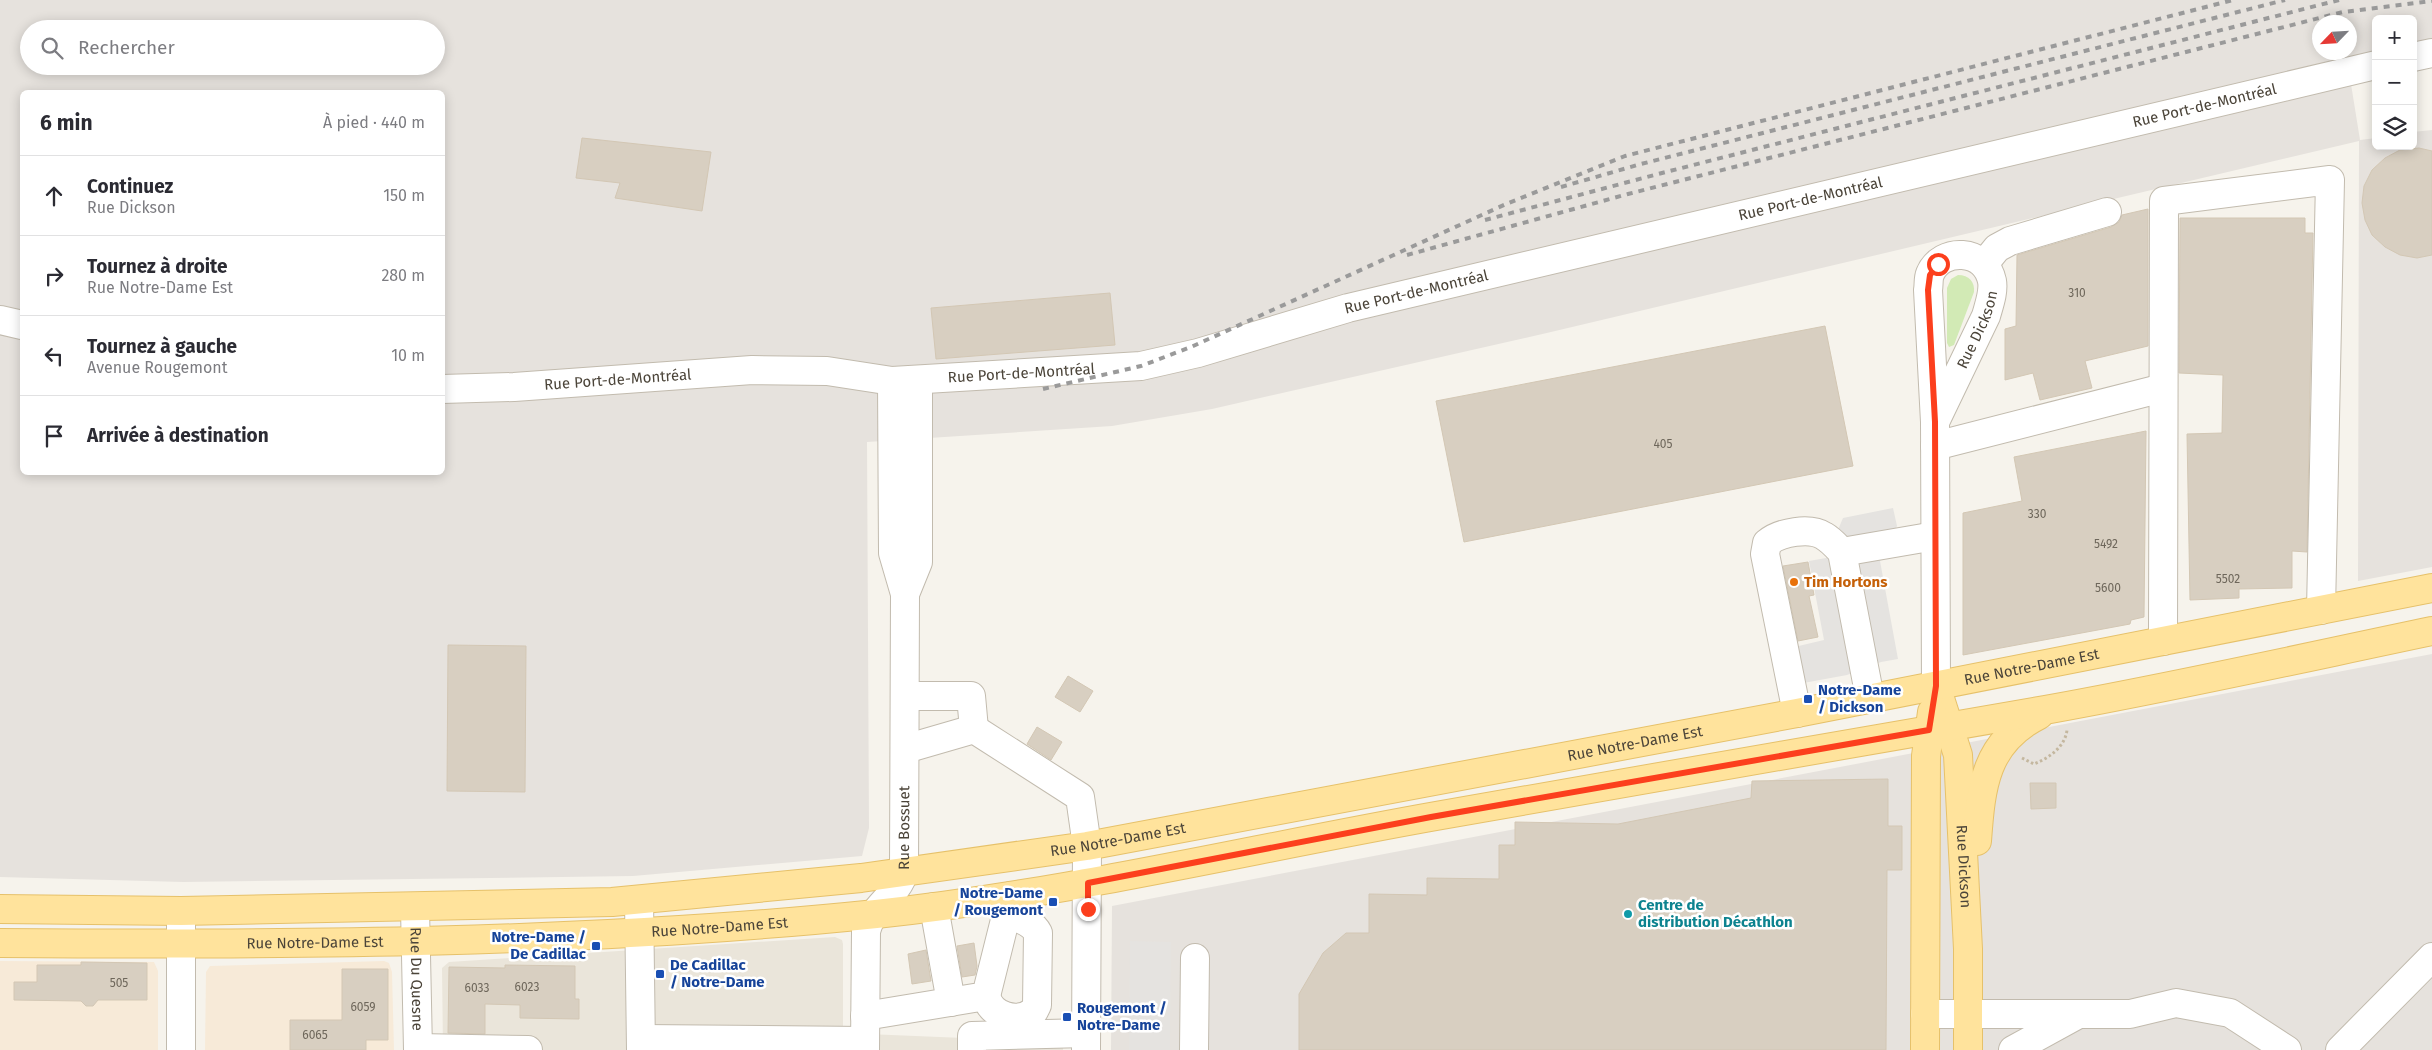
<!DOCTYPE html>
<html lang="fr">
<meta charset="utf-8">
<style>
body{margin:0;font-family:"Fira Sans",sans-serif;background:#f2f2f3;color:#2b2b33}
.controls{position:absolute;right:15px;top:15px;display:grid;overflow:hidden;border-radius:8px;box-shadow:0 2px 12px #0003}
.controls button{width:45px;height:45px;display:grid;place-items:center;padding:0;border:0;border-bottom:1px solid #e1e1e2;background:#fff;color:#2b2b33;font:25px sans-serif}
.compass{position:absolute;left:2312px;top:15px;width:45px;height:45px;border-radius:50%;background:#fff;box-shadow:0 2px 12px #0003;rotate:245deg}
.stop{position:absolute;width:15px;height:15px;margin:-11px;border:4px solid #fc3f1d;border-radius:50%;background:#fff}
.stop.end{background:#fc3f1d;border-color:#fff;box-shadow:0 1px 5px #0008}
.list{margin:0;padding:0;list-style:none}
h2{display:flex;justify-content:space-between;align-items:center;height:65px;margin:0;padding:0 20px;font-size:21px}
h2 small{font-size:16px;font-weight:400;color:#7c7c81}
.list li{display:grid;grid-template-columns:32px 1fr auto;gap:15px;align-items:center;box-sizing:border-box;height:80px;padding:0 20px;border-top:1px solid #e1e1e2}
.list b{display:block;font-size:19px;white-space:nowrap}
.list p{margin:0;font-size:16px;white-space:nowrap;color:#7c7c81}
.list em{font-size:16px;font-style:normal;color:#7c7c81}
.icon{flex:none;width:28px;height:28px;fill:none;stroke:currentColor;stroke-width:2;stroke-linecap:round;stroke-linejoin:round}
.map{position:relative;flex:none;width:2432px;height:1050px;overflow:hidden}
.search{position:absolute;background:#fff;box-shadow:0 2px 12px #0003;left:20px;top:20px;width:425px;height:55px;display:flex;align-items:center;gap:12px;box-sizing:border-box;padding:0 18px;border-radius:28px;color:#7c7c81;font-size:19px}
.panel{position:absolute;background:#fff;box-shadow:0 2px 12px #0003;left:20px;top:90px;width:425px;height:385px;border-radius:8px}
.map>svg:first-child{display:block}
.residential{fill:#eae5da}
.commercial{fill:#f7ead8}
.industrial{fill:#e6e2dd;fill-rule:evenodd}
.green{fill:#d2eab5}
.parking{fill:#e5e3e0}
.building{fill:#d8cfc1;stroke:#d3c7b4}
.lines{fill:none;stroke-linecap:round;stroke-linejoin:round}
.minor-casing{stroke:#c2bbae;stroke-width:30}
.major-casing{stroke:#e6c16a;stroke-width:30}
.path{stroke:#c4b79f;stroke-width:3;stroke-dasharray:2.5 2.5;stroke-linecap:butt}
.minor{stroke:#fff;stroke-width:28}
.major{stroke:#ffe39c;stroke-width:28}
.rail{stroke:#9a9a9a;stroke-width:4;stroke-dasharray:6 6;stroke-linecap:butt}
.route{stroke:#fc3f1d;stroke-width:6}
.food-dot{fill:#e8710a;stroke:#fff;stroke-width:2}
.transit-dot{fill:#1a4fb4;stroke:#fff;stroke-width:2}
.culture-dot{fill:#0f9aa8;stroke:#fff;stroke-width:2}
.labels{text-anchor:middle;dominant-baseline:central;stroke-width:5;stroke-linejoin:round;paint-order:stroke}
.number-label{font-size:12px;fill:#6e675b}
.street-label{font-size:15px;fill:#4b4439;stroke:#fff}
.food-label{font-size:15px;font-weight:bold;fill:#c56008;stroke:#fff;text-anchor:start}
.transit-label{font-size:15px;font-weight:bold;fill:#164399;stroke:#fff;text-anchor:start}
.culture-label{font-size:15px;font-weight:bold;fill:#0d838f;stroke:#fff;text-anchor:start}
</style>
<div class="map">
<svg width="2432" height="1050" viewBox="0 0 2432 1050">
<rect width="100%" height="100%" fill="#f6f3ec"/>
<polygon class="residential" points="835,937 842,940 843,944 843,1033 1063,1042 1063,1050 443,1050 442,968 449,962"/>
<g class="commercial">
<polygon points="0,961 154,962 158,971 158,1050 0,1050"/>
<polygon points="384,961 389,963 392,972 394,1050 205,1050 206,972 210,966"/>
</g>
<g class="industrial">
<path d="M0,0H2432V66L2413,70V19H2376V78L2351,84L2360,140L2376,138V146H2413V132L2432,130V567L2358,581L2359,141L1551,332L1212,409L1112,426L867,442L869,828L862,856L633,876L183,882L0,877ZM2320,22H2350V52H2320ZM29,29H436V66H29ZM22,92H442V472H22Z"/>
<polygon points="2432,654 2432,1050 1111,1050 1112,906"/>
</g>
<path class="green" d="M1958,275C1969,275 1975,282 1974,292L1954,345L1949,347L1947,343V288L1951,279Z"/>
<g class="parking">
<polygon points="1893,508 1897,526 1880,561 1898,659 1881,662 1847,675 1798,684 1790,648 1824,640 1809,561 1826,558 1843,518"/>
<polygon points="1130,941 1171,942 1170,1050 1129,1050"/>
</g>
<g class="building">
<polygon points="582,138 711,152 702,211 615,198 620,183 576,178"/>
<polygon points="2419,148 2432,151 2432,255 2417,258 2400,255 2385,247 2372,235 2365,220 2362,203 2364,186 2372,170 2385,158 2400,150"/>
<polygon points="2148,209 2148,346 2085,361 2092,388 2040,400 2033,373 2005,380 2005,329 2016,326 2017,255 2111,227 2119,222 2122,215"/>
<polygon points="2180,218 2305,218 2305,233 2313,233 2307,552 2292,551 2292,588 2239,589 2239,598 2190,600 2187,434 2222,433 2223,375 2179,373"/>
<polygon points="1110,293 1115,345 936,359 931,308"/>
<polygon points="1825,326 1853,466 1464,542 1436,401"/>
<polygon points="2146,431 2144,617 2131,620 2130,624 1963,655 1963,513 2022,501 2014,457"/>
<polygon points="1808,562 1814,595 1809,596 1818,637 1798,641 1783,566"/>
<polygon points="448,645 526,646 525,792 447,791"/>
<polygon points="1068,676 1093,691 1080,712 1055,697"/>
<polygon points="1037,727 1062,742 1051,760 1027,744"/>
<polygon points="1888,779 1888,826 1902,826 1902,870 1887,870 1886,1050 1299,1050 1299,994 1323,953 1346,933 1369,933 1369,894 1427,895 1427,878 1499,879 1499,845 1515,845 1515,822 1618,824 1751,798 1752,781"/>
<polygon points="2030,783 2056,783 2056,808 2031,809"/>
<polygon points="974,943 977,966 975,975 962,977 957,946"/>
<polygon points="926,950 931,981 912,984 908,954"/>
<polygon points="81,962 147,963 147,1000 98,1000 93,1006 86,1006 81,1001 14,1000 14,982 37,982 37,965 81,965"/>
<polygon points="505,965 575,966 575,999 579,999 579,1019 520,1018 520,1005 485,1004 485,1034 448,1033 449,967 505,968"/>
<polygon points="342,969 388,969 388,1040 366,1040 366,1050 290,1050 290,1020 342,1020"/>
</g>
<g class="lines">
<defs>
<g id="minor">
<polyline points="2413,57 2432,53"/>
<polyline points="1984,264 1997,248 2010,241 2107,212"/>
<polyline points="0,320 22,325"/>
<path id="s1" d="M442,389L514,387L752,370L827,371L892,381L1141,366L1198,353L1348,308L2376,65"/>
<path id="s2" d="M1935,422L1986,316C1989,305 1994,292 1992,281C1985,248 1941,247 1930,274C1928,279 1929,285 1928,290L1935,422L1936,686"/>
<polyline points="1935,446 2163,388"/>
<polyline points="1842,552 1935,536"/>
<polyline points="905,594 918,562 918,380"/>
<polyline points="2163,641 2164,201 2330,180 2321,610"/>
<polyline points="905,696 971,696 974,729"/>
<path d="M1797,713L1765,554L1767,543C1780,532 1810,527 1824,536C1831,540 1837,547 1842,552L1870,698"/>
<polyline points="905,749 974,729 1080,797 1087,846 1086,1050"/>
<polyline points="639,900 641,1050"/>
<polyline points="934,907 951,1002"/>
<path id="s3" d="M415,908L418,1050"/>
<polyline points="181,911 181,1050"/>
<path d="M986,996C991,1017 1018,1024 1034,1011L1037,1005L1038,933C1032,921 1018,919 1008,914"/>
<polyline points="1925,1014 2130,1014 2176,1003 2230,1013 2287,1050"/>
<polyline points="865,1016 986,996 1011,896"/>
<polyline points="641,1039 865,1041"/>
<polyline points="418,1048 528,1050"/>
<path id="s4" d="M865,1050L866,931C872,907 897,896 904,872L905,594L893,553L892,381"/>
<polyline points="972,1050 972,1036 1086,1033"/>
<polyline points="1194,1050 1195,958"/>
<polyline points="2013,1050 2075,1016"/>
<polyline points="2340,1050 2432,957"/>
</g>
<g id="major">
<path id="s5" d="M1936,686L1958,755L1968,949V1050"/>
<path d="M1977,841C1981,786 1985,742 2039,715"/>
<path id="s6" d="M0,909L181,911L612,902L861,878L1087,846L1797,713L2432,588"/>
<path id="s7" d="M0,943C292,945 586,944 876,914C1065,894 1250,849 1436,816C1639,779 1842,746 2045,710C2174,687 2303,658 2432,631"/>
<polyline points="1925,1050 1926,756 1932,712"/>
</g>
</defs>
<use href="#minor" class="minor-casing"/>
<use href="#major" class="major-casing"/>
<path class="path" d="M2022,758L2034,764C2049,758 2065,747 2067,730"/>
<use href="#minor" class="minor"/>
<use href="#major" class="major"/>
<g class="rail">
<polyline points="1561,187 1641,164 2285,0"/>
<polyline points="1485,220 1662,173 2339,0"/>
<polyline points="1407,255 1628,194 2343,12 2432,1"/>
<polyline points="1043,389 1141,366 1191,347 1506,204 1625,156 2233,0"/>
</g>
</g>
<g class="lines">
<polyline class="route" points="1088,909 1088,883 1431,817 1929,730 1936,686 1935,422 1928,290 1930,275 1938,264"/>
</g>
<circle class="food-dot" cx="1794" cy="582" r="5"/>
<g class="transit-dot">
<rect x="1803" y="694" width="10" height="10" rx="2.5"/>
<rect x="1048" y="897" width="10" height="10" rx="2.5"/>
<rect x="591" y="941" width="10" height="10" rx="2.5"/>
<rect x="655" y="969" width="10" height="10" rx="2.5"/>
<rect x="1062" y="1012" width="10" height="10" rx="2.5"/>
</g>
<circle class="culture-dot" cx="1628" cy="914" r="5"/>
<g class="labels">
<g class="number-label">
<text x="2077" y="293">310</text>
<text x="1663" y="444">405</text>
<text x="2037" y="514">330</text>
<text x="2106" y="544">5492</text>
<text x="2228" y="579">5502</text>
<text x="2108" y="588">5600</text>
<text x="119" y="983">505</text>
<text x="527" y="987">6023</text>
<text x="477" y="988">6033</text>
<text x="363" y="1007">6059</text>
<text x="315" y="1035">6065</text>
</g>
<g class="street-label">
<text stroke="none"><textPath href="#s1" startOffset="1796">Rue Port-de-Montréal</textPath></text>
<text stroke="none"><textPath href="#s1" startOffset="1391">Rue Port-de-Montréal</textPath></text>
<text stroke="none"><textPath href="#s1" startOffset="986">Rue Port-de-Montréal</textPath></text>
<text stroke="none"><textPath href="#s2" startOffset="102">Rue Dickson</textPath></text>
<text stroke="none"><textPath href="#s1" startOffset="581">Rue Port-de-Montréal</textPath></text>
<text stroke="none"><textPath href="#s1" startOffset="176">Rue Port-de-Montréal</textPath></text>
<text stroke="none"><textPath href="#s6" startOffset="2052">Rue Notre-Dame Est</textPath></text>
<text stroke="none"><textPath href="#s6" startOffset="1648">Rue Notre-Dame Est</textPath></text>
<text stroke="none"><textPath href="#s4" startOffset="234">Rue Bossuet</textPath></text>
<text stroke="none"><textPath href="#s6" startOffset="1122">Rue Notre-Dame Est</textPath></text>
<text stroke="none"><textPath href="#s5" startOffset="184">Rue Dickson</textPath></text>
<text stroke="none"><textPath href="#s7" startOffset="720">Rue Notre-Dame Est</textPath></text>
<text stroke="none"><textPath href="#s7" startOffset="315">Rue Notre-Dame Est</textPath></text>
<text stroke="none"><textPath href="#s3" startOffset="71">Rue Du Quesne</textPath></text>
</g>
<g class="food-label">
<text x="1804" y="582">Tim Hortons</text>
</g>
<g class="transit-label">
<text x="1818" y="690">Notre-Dame<tspan x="1818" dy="17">/ Dickson</tspan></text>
<text x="1043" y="893" text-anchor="end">Notre-Dame<tspan x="1043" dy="17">/ Rougemont</tspan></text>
<text x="586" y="937" text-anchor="end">Notre-Dame /<tspan x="586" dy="17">De Cadillac</tspan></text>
<text x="670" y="965">De Cadillac<tspan x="670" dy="17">/ Notre-Dame</tspan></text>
<text x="1077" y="1008">Rougemont /<tspan x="1077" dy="17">Notre-Dame</tspan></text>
</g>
<g class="culture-label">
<text x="1638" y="905">Centre de<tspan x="1638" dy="17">distribution Décathlon</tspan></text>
</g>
</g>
</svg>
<div class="controls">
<button>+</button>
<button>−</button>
<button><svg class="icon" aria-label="layers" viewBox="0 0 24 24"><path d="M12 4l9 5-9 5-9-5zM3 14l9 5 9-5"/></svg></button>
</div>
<svg class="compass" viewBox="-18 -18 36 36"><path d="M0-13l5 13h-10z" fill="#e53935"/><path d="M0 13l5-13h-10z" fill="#7c7c81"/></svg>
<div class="stop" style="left:1938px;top:264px"></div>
<div class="stop end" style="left:1088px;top:909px"></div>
<div class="search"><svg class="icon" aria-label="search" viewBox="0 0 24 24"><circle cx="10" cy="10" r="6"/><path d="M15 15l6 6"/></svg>Rechercher</div>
<section class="panel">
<h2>6 min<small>À pied · 440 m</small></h2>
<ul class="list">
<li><svg class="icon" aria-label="ahead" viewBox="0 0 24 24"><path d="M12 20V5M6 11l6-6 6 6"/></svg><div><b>Continuez</b><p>Rue Dickson</p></div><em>150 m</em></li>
<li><svg class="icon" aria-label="right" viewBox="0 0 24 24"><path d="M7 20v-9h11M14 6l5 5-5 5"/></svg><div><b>Tournez à droite</b><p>Rue Notre-Dame Est</p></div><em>280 m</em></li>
<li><svg class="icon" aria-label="left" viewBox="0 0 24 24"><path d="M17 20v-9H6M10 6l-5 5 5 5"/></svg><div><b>Tournez à gauche</b><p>Avenue Rougemont</p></div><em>10 m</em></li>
<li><svg class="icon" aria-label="arrive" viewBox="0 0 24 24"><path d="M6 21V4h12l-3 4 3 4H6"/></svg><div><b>Arrivée à destination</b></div></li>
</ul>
</section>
</div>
